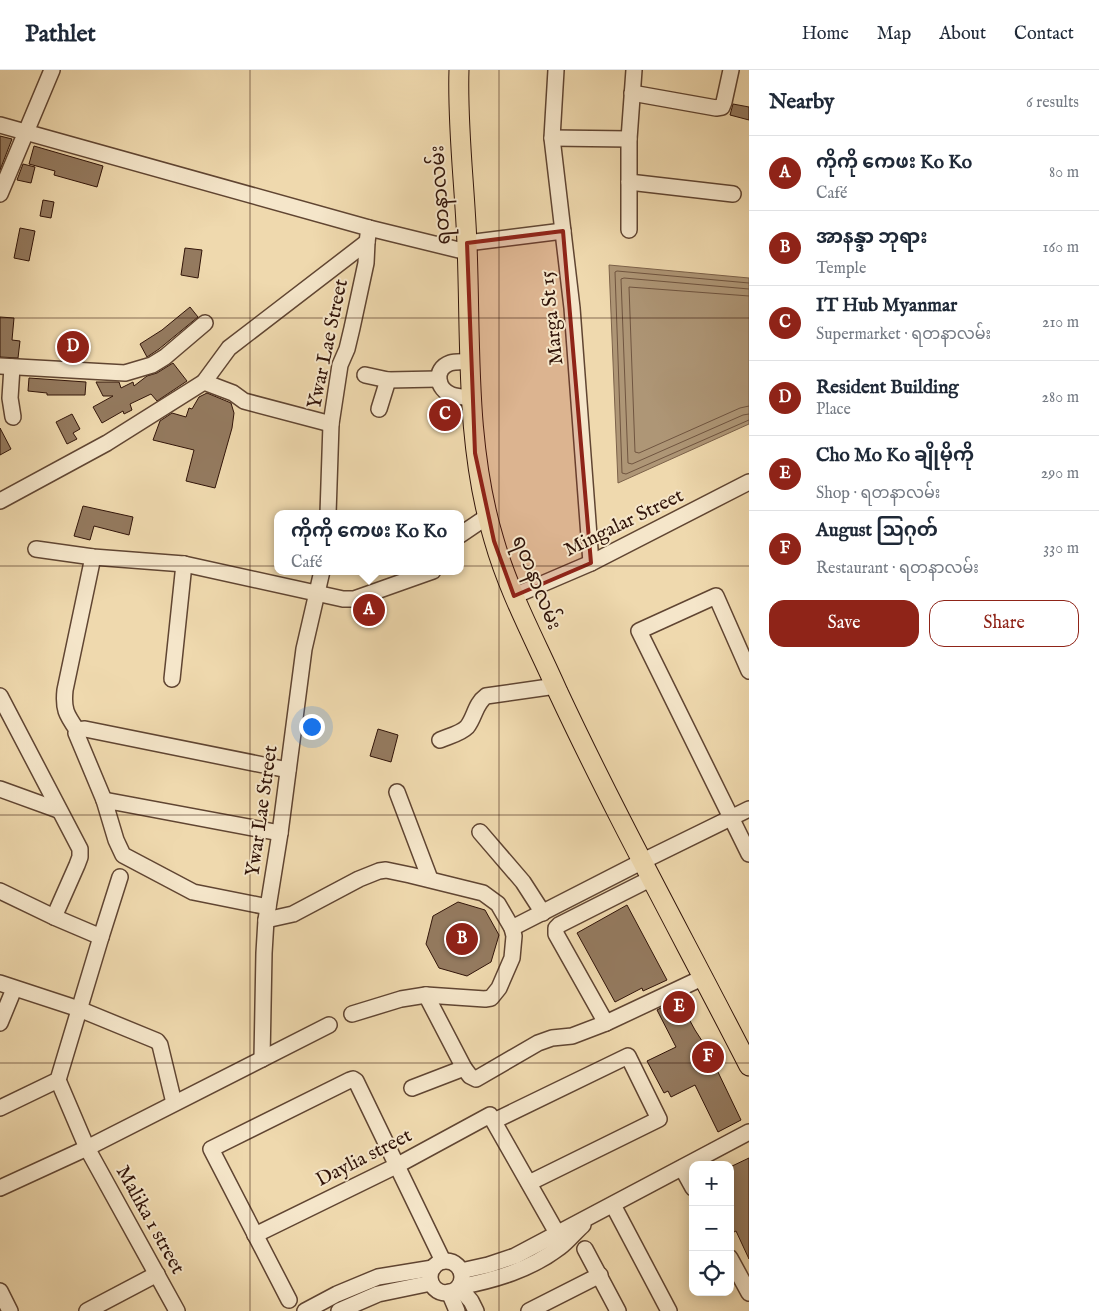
<!DOCTYPE html>
<meta charset="utf-8">
<style>
body{margin:0;font-family:"IM FELL English","Noto Sans Myanmar",serif;background:#f6f6f7;color:#1f2937}
.controls{position:absolute;right:15px;bottom:15px;display:grid;overflow:hidden;border-radius:10px;box-shadow:0 2px 12px #0003}
.controls button{width:45px;height:45px;display:grid;place-items:center;padding:0;border:0;border-bottom:1px solid #e0e1e3;background:#fff;color:#1f2937;font:25px sans-serif}
.you{position:absolute;left:311px;top:656px;width:18px;height:18px;margin:-12px;border:4px solid #fff;border-radius:50%;background:#1a73e8;box-shadow:0 0 0 8px #1a73e833}
.badge{display:grid;place-items:center;width:32px;height:32px;border-radius:50%;background:#8f2418;color:#fff;font-size:16px;font-weight:700}
.pin{position:absolute;translate:-50% -50%;border:2px solid #fff;box-shadow:0 1px 5px #0006}
.popup{position:absolute;left:274px;top:440px;width:190px;height:65px;box-sizing:border-box;display:grid;place-content:center;border-radius:10px;background:#fff;filter:drop-shadow(0 1px 4px #0005);font-size:16px;white-space:nowrap;color:#747a83}
.popup b{font-size:19px;color:#1f2937}
.popup::after{content:'';position:absolute;left:50%;top:100%;margin-left:-10px;border:10px solid transparent;border-top-color:#fff}
.list{margin:0;padding:0;list-style:none}
h2{display:flex;justify-content:space-between;align-items:center;height:65px;margin:0;padding:0 20px;font-size:21px}
h2 small{font-size:16px;font-weight:400;color:#747a83}
.list li{display:grid;grid-template-columns:32px 1fr auto;gap:15px;align-items:center;box-sizing:border-box;height:75px;padding:0 20px;border-top:1px solid #e0e1e3}
.list b{display:block;font-size:19px;white-space:nowrap}
.list p{margin:0;font-size:16px;white-space:nowrap;color:#747a83}
.list em{font-size:16px;font-style:normal;color:#747a83}
.actions{display:flex;gap:10px;padding:15px 20px}
.actions a{flex:1;padding:11px 0;border:1px solid #8f2418;border-radius:15px;text-align:center;font-size:18px;color:#8f2418}
.actions .main{background:#8f2418;color:#fff}
.icon{flex:none;width:28px;height:28px;fill:none;stroke:currentColor;stroke-width:2;stroke-linecap:round;stroke-linejoin:round}
.map{position:relative;flex:none;width:749px;height:1241px;overflow:hidden}
header{display:flex;align-items:center;gap:30px;box-sizing:border-box;height:70px;padding:0 25px;background:#fff;border-bottom:1px solid #e0e1e3}
header strong{font-size:24px}
nav{display:flex;gap:28px;margin-inline-start:auto;font-size:18px}
main{display:flex}
aside{flex:1;background:#fff}
.map>svg:first-child{display:block}
.water{fill:#ae9676;stroke:#7c624a}
.lines{fill:none;stroke-linecap:round;stroke-linejoin:round}
.shore{stroke:#705540;stroke-width:1}
.building{fill:#947a5f;stroke:#311409}
.minor-casing{stroke:#604532;stroke-width:18}
.major-casing{stroke:#311409;stroke-width:21}
.minor{stroke:#f5e6ca;stroke-width:15}
.major{stroke:#efd9ae;stroke-width:19}
.marked{fill:#8f2418;fill-opacity:0.2;stroke:#8f2418;stroke-width:4;stroke-linejoin:round}
.grid{fill:none;stroke:#311409;stroke-width:1;stroke-opacity:0.55}
.labels{text-anchor:middle;dominant-baseline:central;stroke-width:4;stroke-linejoin:round;paint-order:stroke}
.street-label{font-size:20px;fill:#311409;stroke:#f5e6ca}
</style>
<header>
<strong>Pathlet</strong>
<nav><a>Home</a><a>Map</a><a>About</a><a>Contact</a></nav>
</header>
<main>
<div class="map">
<svg width="749" height="1241" viewBox="0 0 749 1241">
<rect width="100%" height="100%" fill="#efd9ae"/>
<filter id="stains"><feTurbulence type="fractalNoise" baseFrequency=".004" numOctaves="4"/><feColorMatrix values="0 0 0 0 .2 0 0 0 0 .09 0 0 0 0 .02 0 0 0 .5 -.17"/></filter>
<radialGradient id="worn" r=".72"><stop offset=".6" stop-color="#630" stop-opacity="0"/><stop offset="1" stop-color="#630" stop-opacity=".3"/></radialGradient>
<polygon class="water" points="609,195 749,208 749,354 618,413"/>
<g class="lines">
<g class="shore">
<polyline points="749,213 617,201 615,202 622,403 626,404 749,350"/>
<polyline points="749,219 624,208 621,209 628,393 632,394 743,345 749,344"/>
<polyline points="749,226 629,217 635,382 639,383 740,338 749,336"/>
</g>
</g>
<g class="building">
<polygon points="733,34 749,37 749,50 730,45"/>
<polygon points="0,66 12,69 0,100"/>
<polygon points="34,76 103,96 97,117 54,105 55,101 29,94"/>
<polygon points="23,94 35,97 31,113 17,110"/>
<polygon points="43,130 54,132 51,148 40,146"/>
<polygon points="20,158 35,161 29,191 14,188"/>
<polygon points="185,178 202,180 198,208 181,205"/>
<polygon points="190,237 198,247 159,279 147,287 140,274 162,260"/>
<polygon points="0,247 14,248 12,270 20,271 18,288 0,287"/>
<polygon points="67,264 81,266 78,291 64,289"/>
<polygon points="173,293 187,311 157,331 151,324 130,334 132,340 124,344 123,341 102,353 93,337 113,326 103,326 96,312 119,312 121,318 133,312 134,316 147,306 157,303"/>
<polygon points="29,308 86,312 85,325 47,325 47,323 28,321"/>
<polygon points="207,323 231,333 234,343 232,358 215,418 186,411 194,380 153,370 160,351 172,343 186,347 189,338 192,339 199,327"/>
<polygon points="72,344 80,359 73,363 77,369 67,374 56,352"/>
<polygon points="0,358 11,379 0,385"/>
<polygon points="83,436 133,447 129,465 94,456 90,470 74,466"/>
<polygon points="378,659 398,665 391,692 370,686"/>
<polygon points="458,832 485,840 499,865 491,892 467,906 439,898 426,874 433,846"/>
<polygon points="627,835 667,910 643,921 642,918 615,932 577,863"/>
<polygon points="678,929 695,960 706,977 710,985 709,986 717,1000 741,1050 718,1062 695,1015 671,1027 668,1021 664,1023 647,991 676,977 657,940"/>
<polygon points="749,1088 749,1189 736,1161 734,1162 730,1154 730,1097"/>
</g>
<g class="lines">
<defs>
<g id="minor">
<polyline points="556,0 552,68 572,238 591,493"/>
<polyline points="632,23 716,38 722,37 724,32 731,0"/>
<polyline points="0,55 369,158 467,182"/>
<polyline points="552,68 629,69"/>
<polyline points="629,112 733,124"/>
<polyline points="0,124 52,0"/>
<polyline points="629,160 629,69 634,0"/>
<polyline points="467,173 563,161"/>
<path d="M470,292C464,292 456,291 450,293C433,299 437,320 452,325C458,327 465,327 472,328"/>
<polyline points="0,296 125,303 152,295 165,287 205,253"/>
<polyline points="12,297 10,328 13,347"/>
<polyline points="365,305 388,310 438,309"/>
<polyline points="204,312 233,323 244,331 331,354"/>
<polyline points="379,339 388,310"/>
<polyline points="0,431 107,373 204,312 229,278 367,172 369,158"/>
<polyline points="328,444 331,354 340,295 347,279 352,258 366,193 367,172"/>
<polyline points="460,465 488,446"/>
<polyline points="36,479 93,487 184,494 343,529 354,529 433,501"/>
<path d="M93,487L65,620C63,639 66,644 77,660L76,663L104,730"/>
<polyline points="514,526 591,493 749,412"/>
<polyline points="749,601 716,526 639,561 749,784"/>
<polyline points="172,609 184,494"/>
<polyline points="0,626 80,779 80,787 77,795 54,847"/>
<polyline points="77,660 85,659 288,700"/>
<path d="M440,670C449,666 460,664 467,657C475,647 475,634 486,626L556,616"/>
<polyline points="0,719 58,740"/>
<polyline points="397,722 430,809"/>
<polyline points="480,762 523,812 543,843"/>
<polyline points="0,821 54,847 101,867 120,807"/>
<polyline points="268,837 193,822 123,785 116,770 104,730 280,763"/>
<polyline points="266,850 293,844 359,809 379,801 386,800 410,805 483,823 498,834 512,858 514,866 512,888 499,918 491,928 485,929 426,925 401,929 352,944"/>
<polyline points="512,858 643,791 749,739"/>
<polyline points="0,913 79,939 157,971 160,975 174,1033"/>
<polyline points="426,925 464,998 470,1006 476,1009 538,973 552,968 572,966 606,953 704,907"/>
<polyline points="0,953 14,919"/>
<polyline points="606,953 556,864 556,858 559,855 652,808"/>
<polyline points="262,989 264,883 266,850 280,763 304,579 322,501"/>
<polyline points="58,1010 87,1078 177,1241"/>
<polyline points="412,1018 464,998"/>
<polyline points="0,1038 58,1010 101,867"/>
<polyline points="494,1051 628,986 659,1049 529,1113"/>
<polyline points="682,1098 693,1118"/>
<polyline points="0,1118 87,1078 329,955"/>
<polyline points="613,1135 669,1241"/>
<polyline points="255,1165 396,1096 490,1045 557,1163"/>
<polyline points="585,1179 618,1241"/>
<polyline points="730,1188 749,1223"/>
<circle cx="446" cy="1207" r="16"/>
<polyline points="461,1201 488,1195 515,1186 749,1062"/>
<polyline points="0,1221 10,1241"/>
<polyline points="449,1222 457,1241"/>
<polyline points="289,1230 211,1079 350,1010 353,1009 356,1011 443,1191"/>
<polyline points="87,1241 157,1204"/>
<polyline points="305,1241 337,1224 378,1207 433,1198"/>
<polyline points="339,1241 378,1224 431,1213"/>
<path d="M476,1241L471,1231L459,1217C495,1210 530,1200 560,1177C568,1171 575,1162 583,1155"/>
<polyline points="529,1241 600,1205"/>
</g>
<path id="major" d="M459,0C457,58 465,117 467,175C471,274 465,374 494,470C509,523 536,572 558,622C617,748 685,871 749,996"/>
</defs>
<use href="#minor" class="minor-casing"/>
<use href="#major" class="major-casing"/>
<use href="#minor" class="minor"/>
<use href="#major" class="major"/>
</g>
<path class="marked" d="M563,161L591,493L514,526L494,471L475,383L467,173Z"/>
<path class="grid" d="M250,0V1241M499,0V1241M0,248H749M0,496H749M0,745H749M0,993H749"/>
<g class="labels">
<g class="street-label">
<text transform="translate(441 125) rotate(-94)">ရတနာလမ်း</text>
<text transform="translate(552 248) rotate(-96)">Marga St 15</text>
<text transform="translate(328 274) rotate(-78)">Ywar Lae Street</text>
<text transform="translate(624 453) rotate(-26)">Mingalar Street</text>
<text transform="translate(536 513) rotate(68)">ရတနာလမ်း</text>
<text transform="translate(262 741) rotate(-82)">Ywar Lae Street</text>
<text transform="translate(364 1088) rotate(-27)">Daylia street</text>
<text transform="translate(150 1150) rotate(61)">Malika 1 street</text>
</g>
</g>
<rect width="100%" height="100%" filter="url(#stains)"/>
<rect width="100%" height="100%" fill="url(#worn)"/>
</svg>
<div class="controls">
<button>+</button>
<button>−</button>
<button><svg class="icon" aria-label="locate" viewBox="0 0 24 24"><circle cx="12" cy="12" r="6"/><path d="M12 2v4M12 18v4M2 12h4M18 12h4"/></svg></button>
</div>
<div class="you"></div>
<div class="pin badge" style="left:369px;top:540px">A</div>
<div class="popup"><b>ကိုကို ကေဖး Ko Ko</b>Café</div>
<div class="pin badge" style="left:462px;top:869px">B</div>
<div class="pin badge" style="left:445px;top:345px">C</div>
<div class="pin badge" style="left:73px;top:277px">D</div>
<div class="pin badge" style="left:679px;top:937px">E</div>
<div class="pin badge" style="left:708px;top:987px">F</div>
</div>
<aside>
<h2>Nearby<small>6 results</small></h2>
<ul class="list">
<li><span class="badge">A</span><div><b>ကိုကို ကေဖး Ko Ko</b><p>Café</p></div><em>80 m</em></li>
<li><span class="badge">B</span><div><b>အာနန္ဒာ ဘုရား</b><p>Temple</p></div><em>160 m</em></li>
<li><span class="badge">C</span><div><b>IT Hub Myanmar</b><p>Supermarket · ရတနာလမ်း</p></div><em>210 m</em></li>
<li><span class="badge">D</span><div><b>Resident Building</b><p>Place</p></div><em>280 m</em></li>
<li><span class="badge">E</span><div><b>Cho Mo Ko ချိုမိုကို</b><p>Shop · ရတနာလမ်း</p></div><em>290 m</em></li>
<li><span class="badge">F</span><div><b>August သြဂုတ်</b><p>Restaurant · ရတနာလမ်း</p></div><em>330 m</em></li>
</ul>
<div class="actions"><a class="main">Save</a><a>Share</a></div>
</aside>
</main>
